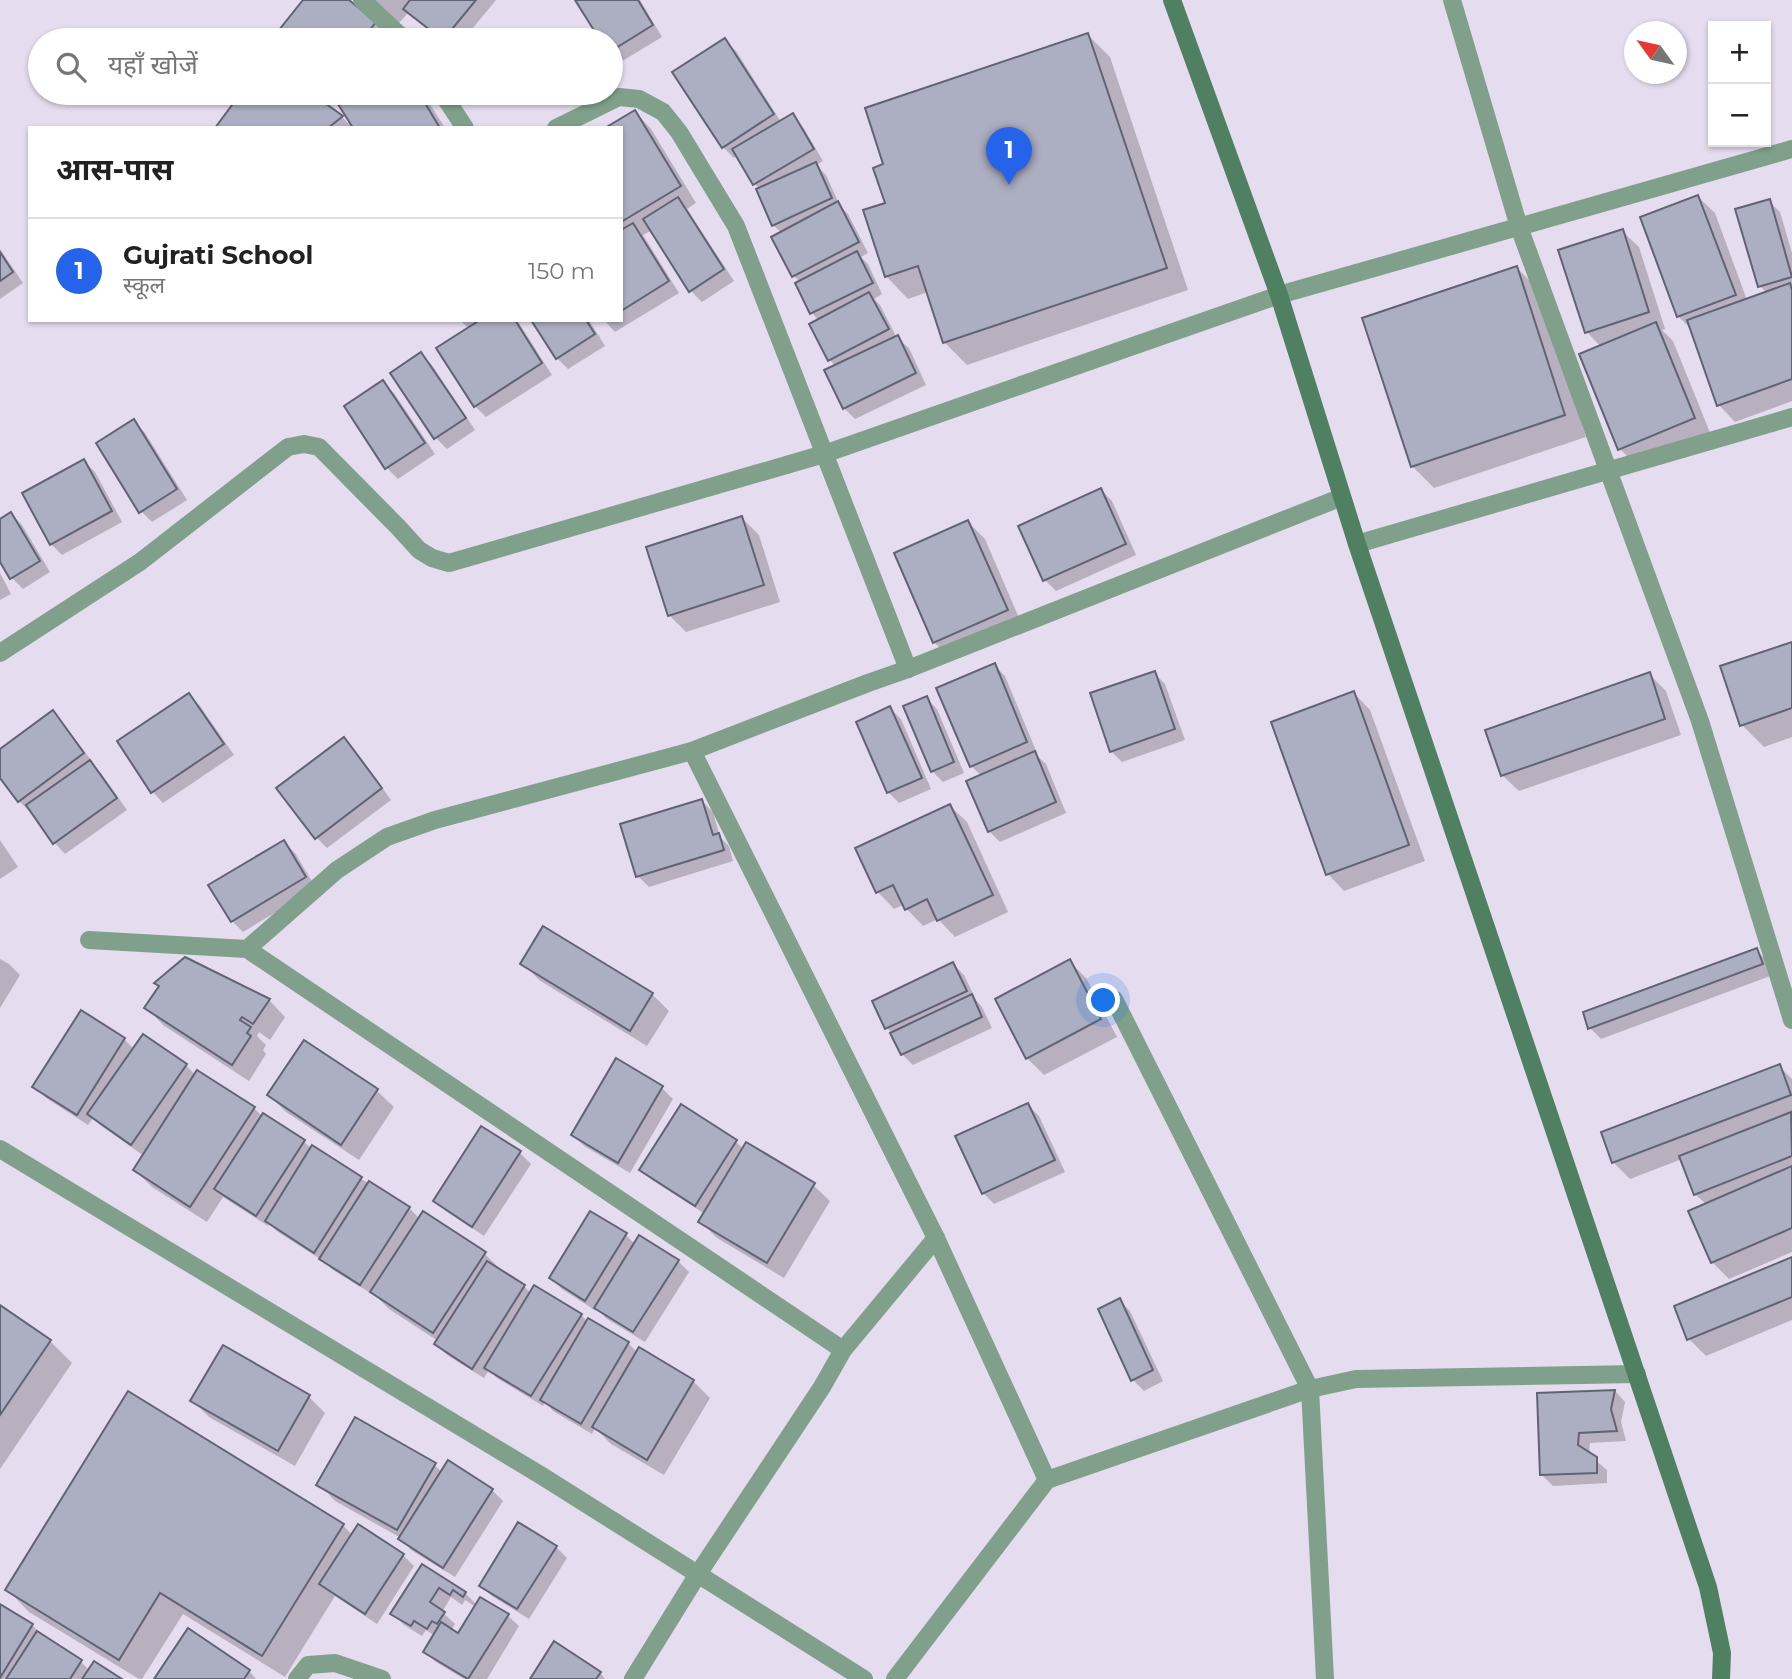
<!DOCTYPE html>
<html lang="hi">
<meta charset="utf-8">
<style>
body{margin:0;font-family:Montserrat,"Noto Sans Devanagari",sans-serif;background:#f6f6f6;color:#222}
.controls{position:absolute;right:21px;top:21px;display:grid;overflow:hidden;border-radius:0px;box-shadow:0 2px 5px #0004}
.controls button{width:63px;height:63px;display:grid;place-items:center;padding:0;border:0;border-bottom:2px solid #e0e0e0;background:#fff;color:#222;font:35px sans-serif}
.compass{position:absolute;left:1624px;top:21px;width:63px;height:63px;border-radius:50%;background:#fff;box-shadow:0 2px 5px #0004;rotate:303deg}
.you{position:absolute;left:1104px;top:1001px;width:24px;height:24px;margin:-18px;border:5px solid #fff;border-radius:50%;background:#1a73e8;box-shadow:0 0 0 10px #1a73e833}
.badge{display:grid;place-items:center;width:46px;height:46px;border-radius:50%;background:#2563eb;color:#fff;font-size:23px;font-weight:700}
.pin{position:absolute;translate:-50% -58px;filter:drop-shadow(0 2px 4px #0008)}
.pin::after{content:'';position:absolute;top:37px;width:24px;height:21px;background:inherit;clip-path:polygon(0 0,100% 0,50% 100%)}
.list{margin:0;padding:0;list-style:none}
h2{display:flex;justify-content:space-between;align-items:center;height:91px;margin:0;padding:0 28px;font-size:30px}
h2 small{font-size:23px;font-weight:400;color:#767676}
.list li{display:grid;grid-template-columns:46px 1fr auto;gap:21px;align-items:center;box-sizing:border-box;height:105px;padding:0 28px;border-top:2px solid #e0e0e0}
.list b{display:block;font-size:26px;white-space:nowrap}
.list p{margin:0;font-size:23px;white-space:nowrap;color:#767676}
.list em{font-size:23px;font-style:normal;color:#767676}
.icon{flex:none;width:38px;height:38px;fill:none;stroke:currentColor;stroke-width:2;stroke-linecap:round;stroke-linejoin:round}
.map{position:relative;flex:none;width:1792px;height:1679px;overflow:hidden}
.search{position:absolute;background:#fff;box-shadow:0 2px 5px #0004;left:28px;top:28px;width:595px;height:77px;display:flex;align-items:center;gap:18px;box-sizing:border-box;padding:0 24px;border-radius:38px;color:#767676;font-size:26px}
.panel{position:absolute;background:#fff;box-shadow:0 2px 5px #0004;left:28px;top:126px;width:595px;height:196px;border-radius:0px}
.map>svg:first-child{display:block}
.shadow{fill:#0003;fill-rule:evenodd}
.building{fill:#acaec1;stroke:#616375;stroke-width:2}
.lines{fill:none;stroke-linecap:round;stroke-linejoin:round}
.minor{stroke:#80a08b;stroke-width:18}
.secondary{stroke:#4f8062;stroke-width:18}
</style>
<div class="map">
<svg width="1792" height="1679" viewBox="0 0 1792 1679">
<rect width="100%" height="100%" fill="#e6dcef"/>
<g class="shadow">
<polygon points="305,0 346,0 375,23 392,40 273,40"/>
<polygon points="373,0 496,0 463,40 441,40 409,12 399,23"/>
<polygon points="577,0 640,0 662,37 619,63 611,54 611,40 602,40"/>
<polygon points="1088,35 1110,57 1188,290 967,365 945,343 928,292 908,299 886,276 887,205 885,165"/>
<polygon points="725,40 736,51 781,122 792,116 803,127 823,161 816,165 826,175 840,206 848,214 868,253 861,257 868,264 882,294 874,299 880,305 897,338 909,348 926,385 855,419 844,408 836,367 830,360 811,325 819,321 812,313 800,282 794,276 782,233 773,225 760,189 755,184 738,155 734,158 723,147"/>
<polygon points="243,93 309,93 342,117 353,128 218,128"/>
<polygon points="331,93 423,93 445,128 354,128 335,96"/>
<polygon points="635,112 651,129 696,203 687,209 734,281 702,302 691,291 652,230 643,235 679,293 615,332 604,320 621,320 621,128"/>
<polygon points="1698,197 1715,213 1747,300 1767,293 1760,286 1769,201 1780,212 1792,253 1792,401 1735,422 1719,405 1692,330 1678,316"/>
<polygon points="1622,231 1639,247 1665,329 1662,330 1673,341 1711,435 1636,465 1620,449 1601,347 1587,332"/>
<polygon points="0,249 23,283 0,299"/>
<polygon points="1517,268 1539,290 1586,437 1434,488 1412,466"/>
<polygon points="460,320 517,320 552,375 486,417 475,406 469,329"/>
<polygon points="533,320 589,320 605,346 568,369 557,358"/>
<polygon points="421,354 432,365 475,430 447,449 436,438 393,373"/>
<polygon points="383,382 394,393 435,454 398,479 387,468 346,407"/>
<polygon points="134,422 145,433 187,500 152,522 141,511"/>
<polygon points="84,461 95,472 122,522 62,555 51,544"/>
<polygon points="1101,490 1112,501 1136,555 1056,591 1045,580 1021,526"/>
<polygon points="11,514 22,525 50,572 23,589 12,578 0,558 0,521"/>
<polygon points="742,518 759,535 780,602 686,632 669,615"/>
<polygon points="968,522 985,539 1023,627 951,659 934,642"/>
<polygon points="0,573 11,594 0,600"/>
<polygon points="1792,644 1792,737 1764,747 1742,725"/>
<polygon points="994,665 1005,676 1037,753 1035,754 1046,764 1066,813 1000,842 989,831 982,776 971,766"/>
<polygon points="1154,673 1165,684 1185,740 1122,762 1111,751"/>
<polygon points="1649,674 1666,691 1681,735 1519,791 1502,775"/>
<polygon points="1354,693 1370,710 1425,861 1344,891 1328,874"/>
<polygon points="189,695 200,706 234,755 163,803 153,792"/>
<polygon points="926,698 937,709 964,773 943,782 932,771"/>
<polygon points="890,708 901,719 931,789 899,803 888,792"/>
<polygon points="53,712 63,723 94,764 93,765 101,773 127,810 65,854 55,843 32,810 30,812 19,801 0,775 0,751"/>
<polygon points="344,739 355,750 391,800 327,848 316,837"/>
<polygon points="702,801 713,812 720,837 729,846 733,861 649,887 638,876"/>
<polygon points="950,806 967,822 1008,912 955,937 938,919 923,926 903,905 894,909 878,892 858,849"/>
<polygon points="0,840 18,867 0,879"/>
<polygon points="284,842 295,853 316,888 243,932 232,921"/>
<polygon points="1756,950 1767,961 1773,975 1601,1039 1590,1028"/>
<polygon points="0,959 9,964 20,975 0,1008"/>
<polygon points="1070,962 1086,978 1117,1037 1044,1075 1027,1058"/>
<polygon points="523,963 652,994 669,1011 647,1046 539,980"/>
<polygon points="953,964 964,975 976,1000 982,1007 992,1028 913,1065 902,1054 892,1033 887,1028"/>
<polygon points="269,1000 285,1017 270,1040 259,1032 257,1036 266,1045 263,1050 266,1054 249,1081 163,1025 147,1008"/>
<polygon points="124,1039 134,1049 186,1065 196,1076 254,1108 263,1117 264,1115 304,1142 312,1149 409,1208 420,1219 484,1253 501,1270 500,1271 524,1286 531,1294 581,1315 588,1322 628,1343 638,1353 693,1381 710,1398 664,1475 611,1444 595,1428 592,1434 553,1411 545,1402 543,1406 497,1378 489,1370 484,1378 447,1355 436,1344 438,1341 389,1309 373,1293 372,1294 333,1270 325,1262 278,1232 269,1223 268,1226 223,1197 207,1222 152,1187 135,1170 144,1156 100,1125 93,1118 88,1125 46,1098 35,1087"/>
<polygon points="304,1042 377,1091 394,1107 359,1160 286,1112 269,1095"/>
<polygon points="617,1061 662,1088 673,1099 630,1173 584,1146 573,1135"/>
<polygon points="1779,1066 1792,1079 1792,1252 1729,1279 1712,1262 1707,1205 1695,1194 1682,1159 1630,1179 1613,1162"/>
<polygon points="1028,1105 1039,1116 1065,1172 994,1204 983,1193"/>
<polygon points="682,1106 736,1142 744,1149 813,1185 830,1201 784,1278 717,1238 700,1221 705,1214 652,1180 641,1169"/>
<polygon points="482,1128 520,1153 531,1164 484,1236 446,1211 435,1201"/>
<polygon points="625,1234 636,1245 678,1261 689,1272 645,1342 607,1319 597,1309 596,1311 562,1289 551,1278"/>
<polygon points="1792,1259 1792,1320 1706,1356 1689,1339 1676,1307"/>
<polygon points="1119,1300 1130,1311 1163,1381 1144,1391 1133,1380"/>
<polygon points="0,1307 50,1341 72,1363 0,1469"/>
<polygon points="1615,1391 1625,1402 1621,1422 1626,1441 1590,1443 1589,1455 1607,1470 1607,1483 1553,1486 1542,1475"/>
<polygon points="309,1397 325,1413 295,1466 209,1417 193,1401"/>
<polygon points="434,1465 442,1472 492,1490 503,1501 455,1577 411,1550 401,1538 335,1501 319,1484"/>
<polygon points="343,1525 353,1536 403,1555 414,1566 377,1624 335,1596 285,1677 183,1614 142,1679 139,1679 29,1612 7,1589"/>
<polygon points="556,1547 567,1558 529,1619 492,1596 481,1585"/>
<path d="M423,1567L465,1593L477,1605L508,1616L519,1626L487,1679H464L436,1662L425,1651L435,1636L426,1630L422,1636L404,1625L393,1614ZM451,1597L462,1605L465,1600L476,1607L459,1635L451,1630L455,1624L442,1612Z"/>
<polygon points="0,1606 32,1625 45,1638 81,1662 89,1670 118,1679 0,1679"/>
<polygon points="249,1671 256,1679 156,1679"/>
<polygon points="600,1673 605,1679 532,1679"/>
</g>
<g class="building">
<polygon points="303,0 349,0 376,22 362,40 271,40"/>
<polygon points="410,0 476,0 443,40 403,9"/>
<polygon points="575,0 638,0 653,25 611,51 611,40 600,40"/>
<polygon points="1088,33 1167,268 943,343 918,266 885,277 863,210 885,203 873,168 883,164 865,108"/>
<polygon points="725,38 774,114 722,148 672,72"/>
<polygon points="241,93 311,93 343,116 328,128 215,128"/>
<polygon points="331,93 419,93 440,128 353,128"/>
<polygon points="635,110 681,186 621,222 621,128 605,128"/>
<polygon points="793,113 814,149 753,185 732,149"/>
<polygon points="816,162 832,198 772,226 756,189"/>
<polygon points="1698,195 1736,295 1677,317 1640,217"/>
<polygon points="678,197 724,269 689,292 643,219"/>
<polygon points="1770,199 1792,277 1758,287 1735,209"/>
<polygon points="838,201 859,242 792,277 771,237"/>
<polygon points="633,223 669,281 621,311 621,230"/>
<polygon points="1623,229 1649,312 1585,333 1558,250"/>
<polygon points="857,251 873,283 810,314 795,283"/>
<polygon points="0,252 13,272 0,281"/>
<polygon points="1517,266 1565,415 1411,467 1362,318"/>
<polygon points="1790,283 1792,290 1792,379 1717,406 1687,320"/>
<polygon points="869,292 889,329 828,361 809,324"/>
<polygon points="480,320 515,320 542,363 474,407 436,348"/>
<polygon points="531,320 586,320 595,334 556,359"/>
<polygon points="1656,322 1695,418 1618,450 1579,354"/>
<polygon points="898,335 916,373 843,409 824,370"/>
<polygon points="421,352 466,418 434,439 390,373"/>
<polygon points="383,380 425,443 385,469 344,406"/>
<polygon points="134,419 177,489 139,513 96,443"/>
<polygon points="84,459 112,511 50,545 22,493"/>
<polygon points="1101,488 1126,544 1043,581 1018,526"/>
<polygon points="11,512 40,561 10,579 0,562 0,519"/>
<polygon points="742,516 764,585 668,616 646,547"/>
<polygon points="968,520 1008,610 933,643 894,553"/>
<polygon points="1792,642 1792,708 1740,726 1720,666"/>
<polygon points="995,663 1027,742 970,767 936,688"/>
<polygon points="1155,671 1175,729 1110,752 1090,693"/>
<polygon points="1650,672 1665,719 1501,776 1485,730"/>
<polygon points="1354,691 1409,845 1326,875 1271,722"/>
<polygon points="189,693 224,744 151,793 117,741"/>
<polygon points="927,696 954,762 931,772 903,706"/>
<polygon points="890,706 922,778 887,793 856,722"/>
<polygon points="53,710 84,753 18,802 0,778 0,749"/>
<polygon points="344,737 382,788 315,839 276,788"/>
<polygon points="1035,751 1056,802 988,832 966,781"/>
<polygon points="90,760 117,798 53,844 26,805"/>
<polygon points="702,799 713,835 719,833 724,850 636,877 620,824"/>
<polygon points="950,804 993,895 937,921 927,899 905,910 893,885 876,893 855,848"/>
<polygon points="284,840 306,877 231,922 208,885"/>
<polygon points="543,926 653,993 630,1031 520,964"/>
<polygon points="1757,948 1763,964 1588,1029 1583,1012"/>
<polygon points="185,957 270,999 253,1024 242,1017 240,1020 251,1027 247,1033 251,1036 232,1065 144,1008 159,986 154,983"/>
<polygon points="1070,959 1101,1019 1026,1059 995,999"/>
<polygon points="953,962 967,991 885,1029 872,1001"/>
<polygon points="972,994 982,1017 901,1055 890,1033"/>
<polygon points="81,1010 125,1038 77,1115 32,1087"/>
<polygon points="143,1034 187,1064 131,1145 87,1114"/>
<polygon points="304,1040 378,1089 341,1145 267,1095"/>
<polygon points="616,1058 663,1086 618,1163 571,1135"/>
<polygon points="1780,1064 1791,1095 1612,1163 1601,1132"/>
<polygon points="197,1070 255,1107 190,1207 133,1170"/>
<polygon points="1028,1103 1055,1160 982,1194 955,1136"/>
<polygon points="681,1104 737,1140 695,1206 639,1170"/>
<polygon points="1791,1112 1792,1156 1694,1195 1679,1156"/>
<polygon points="263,1113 305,1140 256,1216 214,1189"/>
<polygon points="481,1126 521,1151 472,1227 433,1201"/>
<polygon points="746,1142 815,1183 767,1263 698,1222"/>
<polygon points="312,1145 362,1177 314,1253 265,1221"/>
<polygon points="1792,1166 1792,1228 1711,1263 1688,1211"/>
<polygon points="369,1181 410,1207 360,1285 319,1259"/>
<polygon points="423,1211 486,1252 433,1333 370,1292"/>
<polygon points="590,1211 627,1233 585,1301 549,1278"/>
<polygon points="639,1235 679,1260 633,1332 594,1308"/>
<polygon points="1792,1257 1792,1297 1687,1340 1674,1306"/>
<polygon points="487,1261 525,1285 472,1369 434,1344"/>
<polygon points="534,1285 582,1314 531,1396 484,1368"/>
<polygon points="1120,1298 1153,1370 1131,1381 1098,1309"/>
<polygon points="0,1305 51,1340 0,1415"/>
<polygon points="588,1318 629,1342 581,1424 540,1400"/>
<polygon points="223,1345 310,1395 278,1451 190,1401"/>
<polygon points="639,1347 694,1380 647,1460 592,1427"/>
<polygon points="1615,1390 1611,1409 1617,1431 1579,1433 1578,1445 1597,1457 1597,1473 1540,1475 1537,1393"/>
<polygon points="128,1391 344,1524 262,1656 160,1593 119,1660 5,1590"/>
<polygon points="355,1417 436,1463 397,1530 316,1485"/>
<polygon points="448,1460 493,1489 443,1568 398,1539"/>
<polygon points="518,1522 557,1546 517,1609 479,1586"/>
<polygon points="358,1524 404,1554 365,1614 319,1584"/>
<polygon points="422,1564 466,1592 463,1597 453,1590 450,1595 439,1588 430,1602 445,1612 437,1624 432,1621 427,1629 414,1621 411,1626 390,1614"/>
<polygon points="480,1597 509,1614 468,1679 423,1652 441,1622 458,1633"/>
<polygon points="0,1604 33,1624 0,1678"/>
<polygon points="188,1628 250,1670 244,1679 154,1679"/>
<polygon points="37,1631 82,1660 70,1679 6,1679"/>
<polygon points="554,1641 601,1672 596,1679 530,1679"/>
<polygon points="94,1661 122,1679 82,1679"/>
</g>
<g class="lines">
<g class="minor">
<polyline points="362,0 405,40"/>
<polyline points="1452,0 1519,227 1700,721 1792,1020"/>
<polyline points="442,93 465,128"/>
<polyline points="556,128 619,97 639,99 663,112 679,132 736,226 908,669"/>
<polyline points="1357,544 1792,417"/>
<polyline points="0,653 140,562 288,447 304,444 319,447 398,527 419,550 432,558 449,563 824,454 1279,295 1792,149"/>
<polyline points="692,751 936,1238 1047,1480"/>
<polyline points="89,940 247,949 843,1350"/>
<polyline points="247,949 337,870 387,837 435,820 692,751 868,683 908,669 1342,497"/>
<polyline points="1114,999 1310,1389 1325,1679"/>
<polyline points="0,1149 542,1476 864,1679"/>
<polyline points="297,1679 308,1665 335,1663 382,1679"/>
<polyline points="633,1679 698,1574 822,1387 843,1350 936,1238"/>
<polyline points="895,1679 1047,1480 1310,1389 1356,1379 1637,1374"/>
</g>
<polyline class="secondary" points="1172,0 1279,295 1357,544 1708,1587 1722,1653 1721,1679"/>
</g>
</svg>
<div class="controls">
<button>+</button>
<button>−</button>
</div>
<svg class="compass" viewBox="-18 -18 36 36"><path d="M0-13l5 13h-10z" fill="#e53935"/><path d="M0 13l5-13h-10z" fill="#767676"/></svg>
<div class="you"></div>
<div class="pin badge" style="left:1009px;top:185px">1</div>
<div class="search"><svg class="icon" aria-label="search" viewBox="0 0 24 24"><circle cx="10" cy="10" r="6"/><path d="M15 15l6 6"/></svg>यहाँ खोजें</div>
<section class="panel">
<h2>आस-पास<small></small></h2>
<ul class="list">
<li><span class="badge">1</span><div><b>Gujrati School</b><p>स्कूल</p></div><em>150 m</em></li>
</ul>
</section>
</div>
